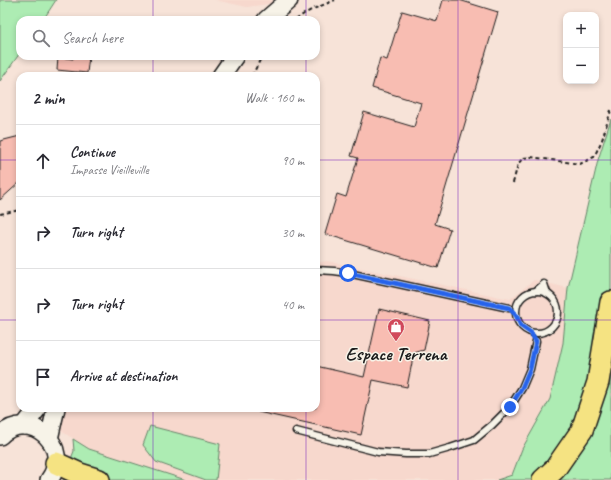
<!DOCTYPE html>
<meta charset="utf-8">
<style>
body{margin:0;font-family:Caveat,sans-serif;background:#f7f7f7;color:#2b2b33}
.controls{position:absolute;right:12px;top:12px;display:grid;overflow:hidden;border-radius:8px;box-shadow:0 2px 6px #0003}
.controls button{width:36px;height:36px;display:grid;place-items:center;padding:0;border:0;border-bottom:1px solid #e1e1e2;background:#fff;color:#2b2b33;font:20px sans-serif}
.stop{position:absolute;width:12px;height:12px;margin:-9px;border:3px solid #2563eb;border-radius:50%;background:#fff}
.stop.end{background:#2563eb;border-color:#fff;box-shadow:0 1px 4px #0008}
.list{margin:0;padding:0;list-style:none}
h2{display:flex;justify-content:space-between;align-items:center;height:52px;margin:0;padding:0 16px;font-size:17px}
h2 small{font-size:13px;font-weight:400;color:#7c7c81}
.list li{display:grid;grid-template-columns:26px 1fr auto;gap:12px;align-items:center;box-sizing:border-box;height:72px;padding:0 16px;border-top:1px solid #e1e1e2}
.list b{display:block;font-size:15px;white-space:nowrap}
.list p{margin:0;font-size:13px;white-space:nowrap;color:#7c7c81}
.list em{font-size:13px;font-style:normal;color:#7c7c81}
.icon{flex:none;width:22px;height:22px;fill:none;stroke:currentColor;stroke-width:2;stroke-linecap:round;stroke-linejoin:round}
.map{position:relative;flex:none;width:611px;height:480px;overflow:hidden}
.search{position:absolute;background:#fff;box-shadow:0 2px 6px #0003;left:16px;top:16px;width:304px;height:44px;display:flex;align-items:center;gap:10px;box-sizing:border-box;padding:0 14px;border-radius:12px;color:#7c7c81;font-size:15px}
.panel{position:absolute;background:#fff;box-shadow:0 2px 6px #0003;left:16px;top:72px;width:304px;height:340px;border-radius:12px}
.map>svg:first-child{display:block}
.built{fill:#f7d8cd}
.green{fill:#adecb3;stroke:#648468}
.building{fill:#f8bdb2;stroke:#1c1c1c}
.lines{fill:none;stroke-linecap:round;stroke-linejoin:round}
.lane-casing{stroke:#1c1c1c;stroke-width:9}
.secondary-casing{stroke:#1c1c1c;stroke-width:20}
.highway-casing{stroke:#1c1c1c;stroke-width:24}
.path{stroke:#1c1c1c;stroke-width:2;stroke-dasharray:4 3;stroke-linecap:butt}
.lane{stroke:#f7f3e8;stroke-width:6}
.secondary{stroke:#f7f3e8;stroke-width:17}
.highway{stroke:#f5e382;stroke-width:21}
.route{stroke:#2563eb;stroke-width:5}
.grid{fill:none;stroke:#7b2cbf;stroke-width:1;stroke-opacity:0.55}
.labels{text-anchor:middle;dominant-baseline:central;stroke-width:3;stroke-linejoin:round;paint-order:stroke}
.poi-label{font-size:19px;font-weight:bold;fill:#1c1c1c;stroke:#f7f3e8}
</style>
<div class="map">
<svg width="611" height="480" viewBox="0 0 611 480">
<rect width="100%" height="100%" fill="#f7e3d8"/>
<filter id="ink" filterUnits="userSpaceOnUse"><feTurbulence type="fractalNoise" baseFrequency=".025" numOctaves="2"/><feDisplacementMap in="SourceGraphic" scale="8" xChannelSelector="R" yChannelSelector="G"/><feConvolveMatrix kernelMatrix="1 2 1 2 8 2 1 2 1" color-interpolation-filters="sRGB"/></filter>
<g filter="url(#ink)">
<g class="built">
<polygon points="215,0 277,0 274,3 247,7"/>
<polygon points="327,261 510,299 534,280 568,288 563,343 550,399 522,449 512,475 497,480 186,480 89,449 26,408 316,408 316,263"/>
</g>
<g class="green">
<polygon points="0,0 56,0 43,20 20,20 20,53 0,81"/>
<polygon points="611,119 611,480 497,480 512,475 522,449 550,399 563,343 568,288 598,160"/>
<polygon points="150,426 220,444 216,480 206,480 156,462 143,445"/>
<polygon points="73,439 89,449 186,480 63,480 74,451"/>
</g>
<g class="building">
<polygon points="443,0 459,0 498,12 435,224 450,229 438,268 325,234 337,194 346,197 358,158 351,156 364,112 414,127 421,103 372,88 380,58 387,60 402,11 437,21"/>
<polygon points="74,56 89,56 87,73 57,70 58,57 73,59"/>
<polygon points="20,136 20,182 0,200 0,141"/>
<polygon points="379,309 430,321 424,350 414,353 407,387 373,380 361,435 258,412 259,408 316,408 316,366 364,377"/>
</g>
<g class="lines">
<defs>
<g id="lane">
<polyline points="316,270 334,271 348,273 509,308"/>
<circle cx="537" cy="312" r="21"/>
<polyline points="536,291 544,284 547,293"/>
<polyline points="296,431 378,452 406,454 429,454 450,448 474,440 492,425 510,407 522,388 530,369 536,341"/>
</g>
<g id="secondary">
<polyline points="266,20 289,0"/>
<polyline points="221,76 235,56"/>
<polyline points="24,426 38,408"/>
<path d="M0,436C29,407 74,446 49,480"/>
<polyline points="49,439 56,408"/>
</g>
<g id="highway">
<polyline points="56,463 80,474 99,480"/>
<polyline points="543,480 555,469 582,430 598,382 611,302"/>
</g>
</defs>
<use href="#lane" class="lane-casing"/>
<use href="#secondary" class="secondary-casing"/>
<use href="#highway" class="highway-casing"/>
<g class="path">
<path d="M296,20C307,10 322,6 335,0"/>
<polyline points="252,76 262,56"/>
<polyline points="513,183 518,164 523,158 531,157 580,164 594,157 602,140 611,110"/>
<polyline points="0,214 20,210"/>
</g>
<use href="#lane" class="lane"/>
<use href="#secondary" class="secondary"/>
<use href="#highway" class="highway"/>
</g>
</g>
<g class="lines" filter="url(#ink)">
<polyline class="route" points="348,273 509,308 516,315 521,326 531,333 536,341 530,369 522,388 510,407"/>
</g>
<path class="grid" d="M153,0V20M306,0V20M458,0V480M153,56V76M306,56V76M0,160H20M316,160H611M0,320H20M316,320H611M153,408V480M306,408V480"/>
<defs>
<symbol id="shop-pin" viewBox="-11 -11 22 30"><path d="M0 17L-7.5 6A9.5 9.5 0 1 1 7.5 6Z" fill="#d1495b" stroke="#f7f3e8"/><path d="M-5-2.5h2.3a2.7 3.5 0 0 1 5.4 0H5L5.5 6h-11ZM-1.5-2.5h3a1.5 2.3 0 0 0-3 0Z" fill="#fff"/></symbol>
</defs>
<g fill-rule="evenodd">
<use href="#shop-pin" x="386" y="317" width="20" height="27"/>
</g>
<g class="labels">
<g class="poi-label">
<text x="396" y="354">Espace Terrena</text>
</g>
</g>
</svg>
<div class="controls">
<button>+</button>
<button>−</button>
</div>
<div class="stop" style="left:348px;top:273px"></div>
<div class="stop end" style="left:510px;top:407px"></div>
<div class="search"><svg class="icon" aria-label="search" viewBox="0 0 24 24"><circle cx="10" cy="10" r="6"/><path d="M15 15l6 6"/></svg>Search here</div>
<section class="panel">
<h2>2 min<small>Walk · 160 m</small></h2>
<ul class="list">
<li><svg class="icon" aria-label="ahead" viewBox="0 0 24 24"><path d="M12 20V5M6 11l6-6 6 6"/></svg><div><b>Continue</b><p>Impasse Vieilleville</p></div><em>90 m</em></li>
<li><svg class="icon" aria-label="right" viewBox="0 0 24 24"><path d="M7 20v-9h11M14 6l5 5-5 5"/></svg><div><b>Turn right</b></div><em>30 m</em></li>
<li><svg class="icon" aria-label="right" viewBox="0 0 24 24"><path d="M7 20v-9h11M14 6l5 5-5 5"/></svg><div><b>Turn right</b></div><em>40 m</em></li>
<li><svg class="icon" aria-label="arrive" viewBox="0 0 24 24"><path d="M6 21V4h12l-3 4 3 4H6"/></svg><div><b>Arrive at destination</b></div></li>
</ul>
</section>
</div>
